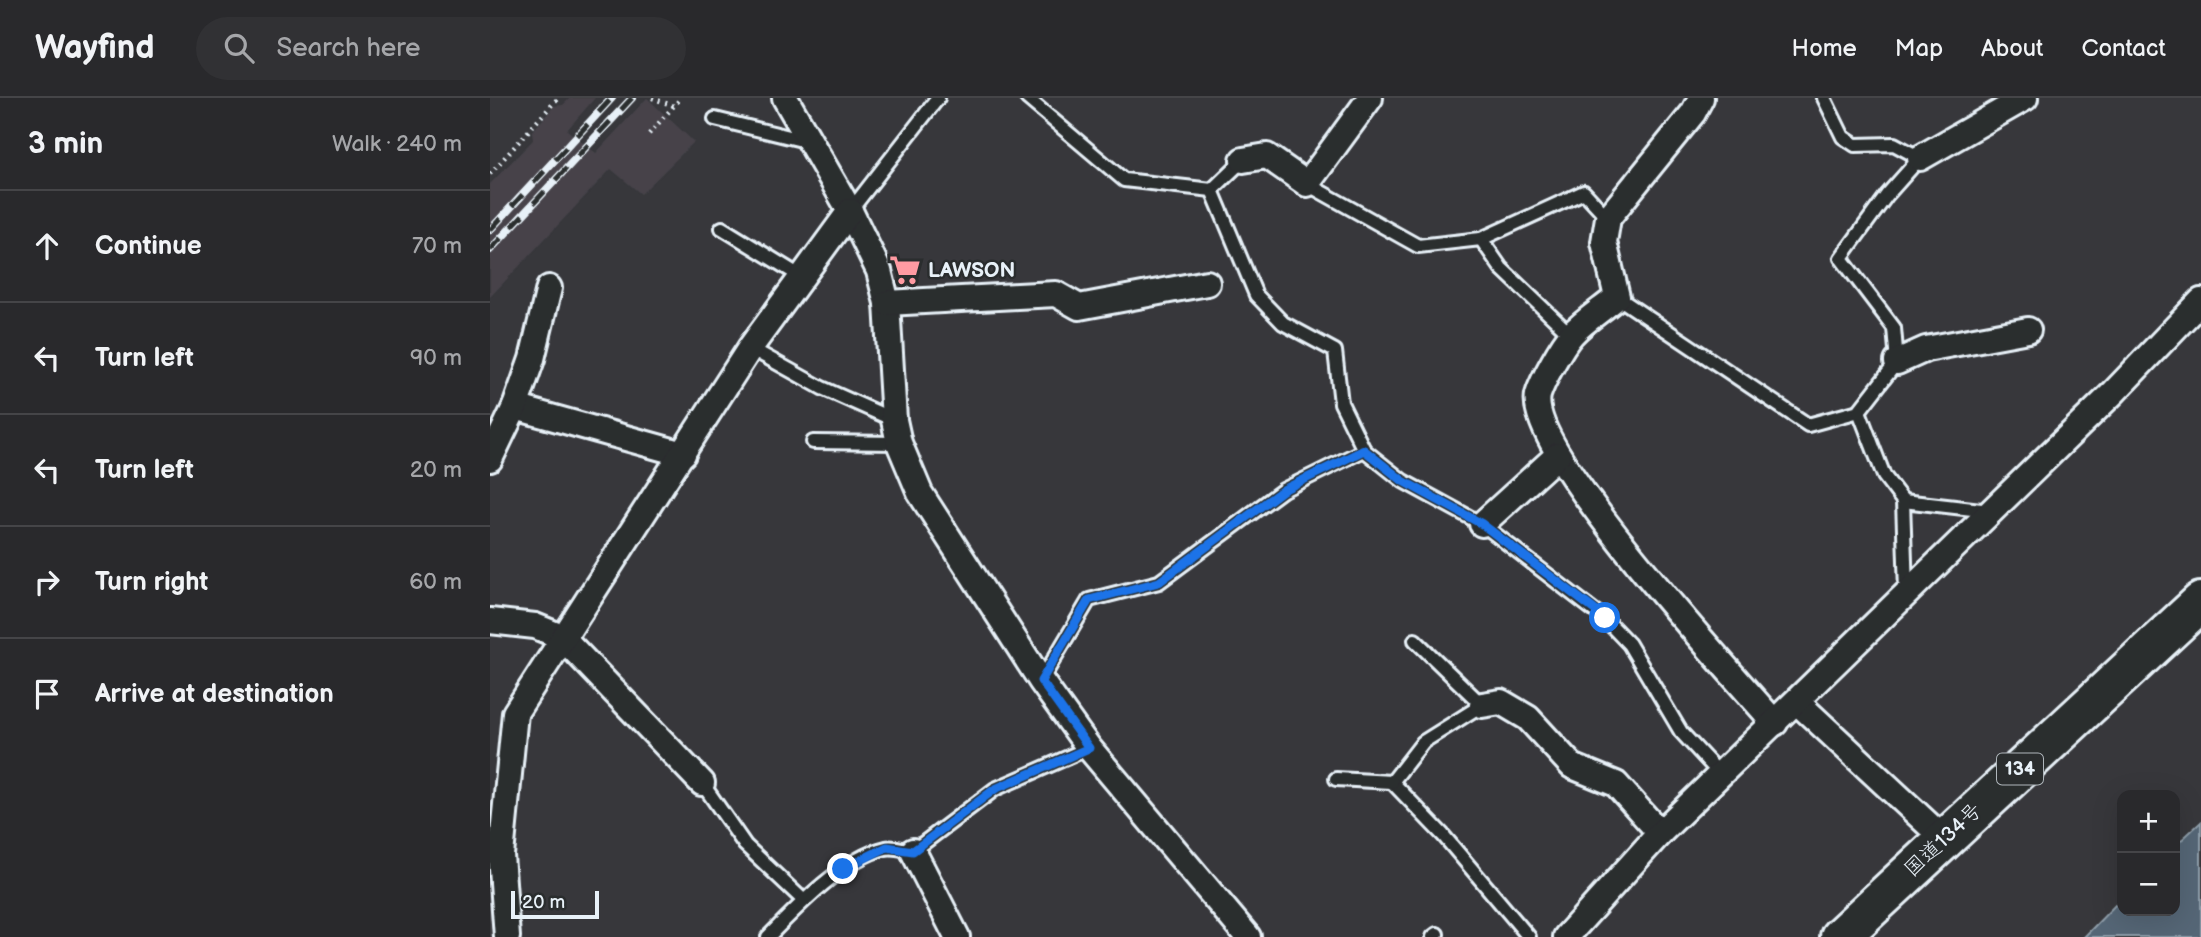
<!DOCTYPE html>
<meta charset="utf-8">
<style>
body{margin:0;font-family:"Balsamiq Sans","Klee One",sans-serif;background:#313134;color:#f1f3f6}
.controls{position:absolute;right:21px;bottom:21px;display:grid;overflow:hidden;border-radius:14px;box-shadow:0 7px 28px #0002}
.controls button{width:63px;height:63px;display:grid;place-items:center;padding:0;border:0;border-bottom:2px solid #454548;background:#29292c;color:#f1f3f6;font:35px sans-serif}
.scale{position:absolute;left:21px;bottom:18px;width:88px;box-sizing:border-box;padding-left:7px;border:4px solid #e8f1f8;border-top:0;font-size:19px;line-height:24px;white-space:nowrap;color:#e8f1f8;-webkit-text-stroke:5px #2a2d2e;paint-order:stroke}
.stop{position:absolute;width:21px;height:21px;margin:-16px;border:5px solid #1a73e8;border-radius:50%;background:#fff}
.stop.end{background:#1a73e8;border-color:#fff;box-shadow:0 2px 7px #0008}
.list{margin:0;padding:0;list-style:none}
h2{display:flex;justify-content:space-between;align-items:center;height:91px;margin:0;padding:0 28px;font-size:30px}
h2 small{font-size:23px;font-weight:400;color:#a5a6a9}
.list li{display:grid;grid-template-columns:46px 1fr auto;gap:21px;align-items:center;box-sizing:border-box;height:112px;padding:0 28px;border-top:2px solid #454548}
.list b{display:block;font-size:26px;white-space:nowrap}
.list em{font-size:23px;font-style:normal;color:#a5a6a9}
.icon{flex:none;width:38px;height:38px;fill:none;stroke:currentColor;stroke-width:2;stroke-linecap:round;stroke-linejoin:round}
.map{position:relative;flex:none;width:1711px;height:839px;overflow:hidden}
header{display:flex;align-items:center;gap:42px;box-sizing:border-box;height:98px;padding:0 35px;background:#29292c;border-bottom:2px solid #454548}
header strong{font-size:33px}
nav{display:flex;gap:38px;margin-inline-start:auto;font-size:24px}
.search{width:490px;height:63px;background:#313134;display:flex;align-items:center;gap:18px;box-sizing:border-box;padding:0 24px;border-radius:38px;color:#a5a6a9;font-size:26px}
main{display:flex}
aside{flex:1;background:#29292c}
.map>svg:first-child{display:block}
.built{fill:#46434a}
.water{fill:#546676;stroke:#8f9eaa;stroke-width:2}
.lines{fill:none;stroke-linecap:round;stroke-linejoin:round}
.lane-casing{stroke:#e8f1f8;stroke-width:18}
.street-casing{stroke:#e8f1f8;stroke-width:30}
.highway-casing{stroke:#e8f1f8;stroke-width:44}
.path{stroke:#e8f1f8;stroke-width:4.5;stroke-dasharray:2 5;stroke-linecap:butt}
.lane{stroke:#2a2d2e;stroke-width:12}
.street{stroke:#2a2d2e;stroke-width:24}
.highway{stroke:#2a2d2e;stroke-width:38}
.rail-casing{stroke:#e8f1f8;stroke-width:8}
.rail{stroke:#2a2d2e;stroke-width:5;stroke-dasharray:16;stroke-linecap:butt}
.route{stroke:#1a73e8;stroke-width:9}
.labels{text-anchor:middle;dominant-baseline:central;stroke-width:5;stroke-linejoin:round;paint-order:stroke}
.shield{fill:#2a2d2e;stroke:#afb6bb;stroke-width:2}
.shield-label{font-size:19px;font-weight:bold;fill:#e8f1f8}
.poi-label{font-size:21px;font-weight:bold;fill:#e8f1f8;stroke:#2a2d2e;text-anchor:start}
.street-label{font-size:21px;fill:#e8f1f8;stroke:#2a2d2e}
</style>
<header>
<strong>Wayfind</strong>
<div class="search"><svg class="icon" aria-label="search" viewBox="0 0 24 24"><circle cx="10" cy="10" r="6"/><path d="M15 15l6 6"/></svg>Search here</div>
<nav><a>Home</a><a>Map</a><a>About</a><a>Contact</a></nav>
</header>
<main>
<aside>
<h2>3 min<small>Walk · 240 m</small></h2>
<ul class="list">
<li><svg class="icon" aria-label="ahead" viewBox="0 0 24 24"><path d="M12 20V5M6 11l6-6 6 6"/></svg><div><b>Continue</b></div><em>70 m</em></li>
<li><svg class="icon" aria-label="left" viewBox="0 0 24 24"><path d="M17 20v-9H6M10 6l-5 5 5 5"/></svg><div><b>Turn left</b></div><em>90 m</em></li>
<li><svg class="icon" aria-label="left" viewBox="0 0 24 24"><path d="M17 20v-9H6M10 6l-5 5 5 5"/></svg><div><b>Turn left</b></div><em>20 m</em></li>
<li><svg class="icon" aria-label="right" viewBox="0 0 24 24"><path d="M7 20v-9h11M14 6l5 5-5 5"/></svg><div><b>Turn right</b></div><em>60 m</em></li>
<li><svg class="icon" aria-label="arrive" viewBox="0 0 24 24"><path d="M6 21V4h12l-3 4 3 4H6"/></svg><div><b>Arrive at destination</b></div></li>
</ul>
</aside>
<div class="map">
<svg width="1711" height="839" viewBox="0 0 1711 839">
<rect width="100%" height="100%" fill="#37373b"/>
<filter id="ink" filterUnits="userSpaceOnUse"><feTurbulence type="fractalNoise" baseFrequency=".0143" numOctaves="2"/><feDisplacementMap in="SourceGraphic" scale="14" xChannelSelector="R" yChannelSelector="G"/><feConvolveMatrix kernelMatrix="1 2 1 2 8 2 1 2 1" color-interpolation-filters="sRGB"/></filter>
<g filter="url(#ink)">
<polygon class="built" points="80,0 105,0 77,32 106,55 157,0 204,44 151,96 121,71 0,199 0,86 43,42 42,34 64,8 73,7"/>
<polygon class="water" points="1711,724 1711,839 1594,839 1632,800 1632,813 1685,813 1685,748"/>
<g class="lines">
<defs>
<g id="lane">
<polyline points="537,0 634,82 722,92 753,62"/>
<polyline points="225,21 320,44"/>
<polyline points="817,86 928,148 991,141 1011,170 1081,237"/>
<polyline points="722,92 766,197 793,225 845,253 851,305 874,352"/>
<polyline points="360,113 448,0"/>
<polyline points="232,130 310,178"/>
<polyline points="991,141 1094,94 1118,120"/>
<polyline points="1127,199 1318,327 1369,313 1407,264 1404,230 1351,160 1397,97 1430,60 1404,46 1365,47 1353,39 1334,0"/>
<polyline points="260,250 332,290 404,322"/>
<polyline points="1369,313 1394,378 1413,403 1500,413"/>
<polyline points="323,344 409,345"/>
<polyline points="1413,403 1416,493"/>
<polyline points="925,542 992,607 933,644 902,684 953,737 1039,839"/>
<polyline points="551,583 599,502 669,484 793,392 874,352 913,383 992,426 1115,521 1139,546 1191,634 1230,676"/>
<polyline points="846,681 902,684"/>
<polyline points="212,685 255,747 313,802"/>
<path d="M278,839C306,810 355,759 396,750C403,748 415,752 423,753L505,691L599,650"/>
<polyline points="943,839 947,836"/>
</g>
<g id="street">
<polyline points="295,0 360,113 389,173 397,205 404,322 409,345 430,395 551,583 599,650 758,839"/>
<path d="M1211,0L1203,15L1118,120L1114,144L1127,199C1113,211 1095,222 1082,236C1072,247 1052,283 1048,297C1036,352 1242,576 1285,625"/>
<polyline points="1430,60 1535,0"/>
<polyline points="753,62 777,58 817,86 880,0"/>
<polyline points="397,205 566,196 589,209 717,185"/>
<polyline points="1407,264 1436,251 1538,232"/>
<polyline points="25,309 193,356"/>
<polyline points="0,361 25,309 42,261 59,190"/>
<polyline points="992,426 1068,357"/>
<polyline points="0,523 45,528 72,539 212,685"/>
<polyline points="1307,604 1454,741"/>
<polyline points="992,607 1011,604 1038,620 1082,668 1126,686 1170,735"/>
<polyline points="423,753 467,839"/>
<polyline points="17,839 11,757 25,615 260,250 360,113"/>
<polyline points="1076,839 1170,735 1624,294 1711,203"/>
</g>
<polyline id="highway" points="1350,839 1711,504"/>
</defs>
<use href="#lane" class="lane-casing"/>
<use href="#street" class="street-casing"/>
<use href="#highway" class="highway-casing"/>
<g class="path">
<polyline points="162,0 184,8"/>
<polyline points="159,36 191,0"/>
<polyline points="0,76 68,0"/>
</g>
<use href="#lane" class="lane"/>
<use href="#street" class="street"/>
<use href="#highway" class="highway"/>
<defs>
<g id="rail">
<polyline points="0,132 122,0"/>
<polyline points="0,152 142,0"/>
</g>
</defs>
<use href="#rail" class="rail-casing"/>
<use href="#rail" class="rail"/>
</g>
</g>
<g class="lines" filter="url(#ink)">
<polyline class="route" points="353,771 397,749 423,753 505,691 599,650 551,583 599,502 669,484 793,392 874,352 913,383 992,426 1115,520"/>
</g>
<defs>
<symbol id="supermarket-bare" viewBox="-9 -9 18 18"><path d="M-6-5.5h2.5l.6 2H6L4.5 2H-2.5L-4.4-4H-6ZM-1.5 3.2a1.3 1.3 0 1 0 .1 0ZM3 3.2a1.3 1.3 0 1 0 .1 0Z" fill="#ff9aa2" stroke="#2a2d2e" stroke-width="2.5" paint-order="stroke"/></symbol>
</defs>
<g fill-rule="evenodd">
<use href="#supermarket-bare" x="393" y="150" width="44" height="44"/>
</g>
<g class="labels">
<rect class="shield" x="1507" y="655.5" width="46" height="31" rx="5"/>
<g class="shield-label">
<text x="1530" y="671">134</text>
</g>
<g class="poi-label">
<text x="438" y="172">LAWSON</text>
</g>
<g class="street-label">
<text transform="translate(1453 742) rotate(-43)">国道134号</text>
</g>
</g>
</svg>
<div class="controls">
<button>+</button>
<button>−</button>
</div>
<div class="scale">20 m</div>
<div class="stop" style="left:1115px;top:520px"></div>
<div class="stop end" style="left:353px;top:771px"></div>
</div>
</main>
